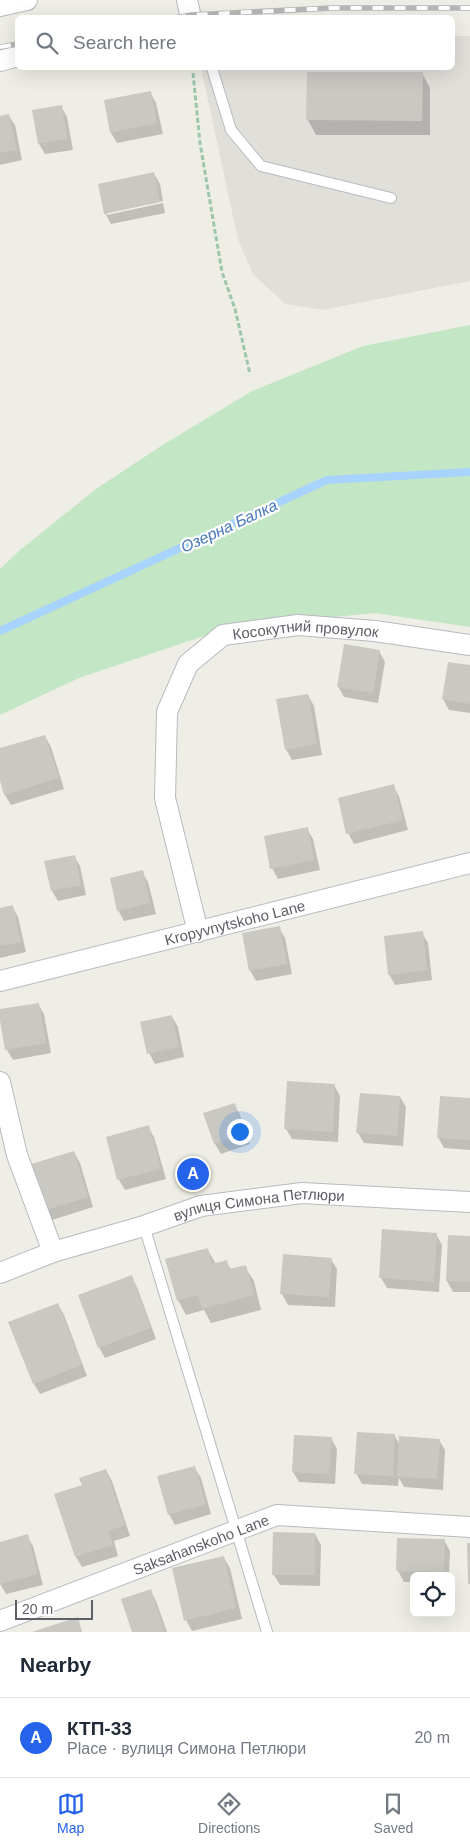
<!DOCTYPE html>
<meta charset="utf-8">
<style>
body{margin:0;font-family:Helvetica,sans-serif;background:#f6f6f7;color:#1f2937}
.controls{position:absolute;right:15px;bottom:15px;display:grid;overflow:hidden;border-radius:8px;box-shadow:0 5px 20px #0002}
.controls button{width:45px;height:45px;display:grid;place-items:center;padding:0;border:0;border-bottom:1px solid #e0e1e3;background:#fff;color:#1f2937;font:25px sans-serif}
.scale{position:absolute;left:15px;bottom:12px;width:78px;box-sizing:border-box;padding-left:5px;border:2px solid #5d6066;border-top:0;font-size:14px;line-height:18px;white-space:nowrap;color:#5d6066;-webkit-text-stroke:4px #fff;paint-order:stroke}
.you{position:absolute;left:239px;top:1131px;width:18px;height:18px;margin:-12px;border:4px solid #fff;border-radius:50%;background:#1a73e8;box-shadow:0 0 0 8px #1a73e833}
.badge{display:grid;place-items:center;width:32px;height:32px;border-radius:50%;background:#2563eb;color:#fff;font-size:16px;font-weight:700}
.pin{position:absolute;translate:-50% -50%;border:2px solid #fff;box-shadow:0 1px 5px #0006}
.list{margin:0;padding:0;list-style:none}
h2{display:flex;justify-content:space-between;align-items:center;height:65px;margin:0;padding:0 20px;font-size:21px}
h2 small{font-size:16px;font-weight:400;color:#747a83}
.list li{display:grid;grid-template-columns:32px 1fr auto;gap:15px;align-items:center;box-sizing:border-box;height:80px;padding:0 20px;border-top:1px solid #e0e1e3}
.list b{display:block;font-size:19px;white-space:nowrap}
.list p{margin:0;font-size:16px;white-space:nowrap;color:#747a83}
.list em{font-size:16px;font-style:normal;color:#747a83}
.icon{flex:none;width:28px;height:28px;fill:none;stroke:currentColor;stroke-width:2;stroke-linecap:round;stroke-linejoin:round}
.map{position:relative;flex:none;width:470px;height:1632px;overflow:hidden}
.search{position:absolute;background:#fff;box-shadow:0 5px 20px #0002;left:15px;right:15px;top:15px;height:55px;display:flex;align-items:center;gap:12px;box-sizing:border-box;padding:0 18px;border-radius:8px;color:#747a83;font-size:19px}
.sheet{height:145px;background:#fff}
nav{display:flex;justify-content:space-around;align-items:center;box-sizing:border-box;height:70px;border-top:1px solid #e0e1e3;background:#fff;font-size:14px;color:#747a83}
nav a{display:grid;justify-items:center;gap:2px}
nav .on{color:#2563eb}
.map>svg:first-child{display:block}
.industrial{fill:#e1dfda}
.green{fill:#c3e6c5}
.shadow{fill:#0003}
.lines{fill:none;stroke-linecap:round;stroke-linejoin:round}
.stream{stroke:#a8d3fd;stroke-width:8}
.building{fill:#cac8c3}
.lane-casing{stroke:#b8babf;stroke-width:12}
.street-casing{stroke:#b8babf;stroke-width:22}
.path{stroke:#9cc7ab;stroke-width:3;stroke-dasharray:5 2.5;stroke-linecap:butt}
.lane{stroke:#fff;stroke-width:10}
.street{stroke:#fff;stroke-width:20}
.rail-casing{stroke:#b6b7b7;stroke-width:5.5}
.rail{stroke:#fff;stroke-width:4;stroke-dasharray:11;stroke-linecap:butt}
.labels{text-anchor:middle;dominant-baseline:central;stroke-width:4.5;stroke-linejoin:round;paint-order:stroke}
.street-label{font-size:15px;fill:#5d6066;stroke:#fff}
.water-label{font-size:16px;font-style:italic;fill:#4678b9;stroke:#fff}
</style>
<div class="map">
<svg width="470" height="1632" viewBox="0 0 470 1632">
<rect width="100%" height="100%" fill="#efeee6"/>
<polygon class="industrial" points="453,36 470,36 470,281 323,310 285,304 253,274 238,240 201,68 452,68"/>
<polygon class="green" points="470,325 470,627 375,613 231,627 79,678 0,715 0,569 20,550 96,489 161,446 252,391 363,346"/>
<g class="shadow">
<polygon points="422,73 430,88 430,135 316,135 308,120"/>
<polygon points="150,92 156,103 163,134 117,143 111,133 105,101"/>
<polygon points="61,106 67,117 73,150 45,154 39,144 34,111"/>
<polygon points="8,115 15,125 22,160 0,165 0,117"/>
<polygon points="154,174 160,184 163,201 107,212 107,215 163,203 165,213 111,224 105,213 99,184"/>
<polygon points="379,651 385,662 378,703 344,697 338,686"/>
<polygon points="470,666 470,713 449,710 443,699"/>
<polygon points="308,695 314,706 322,755 292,760 286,749"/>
<polygon points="45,736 51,747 64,789 11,805 5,795 0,777 0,750"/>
<polygon points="393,786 399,796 408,830 354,844 348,833"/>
<polygon points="307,829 313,839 320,870 278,879 272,868"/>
<polygon points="74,856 80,866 86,895 58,901 52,891"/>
<polygon points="142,872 148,882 156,914 124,921 118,910"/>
<polygon points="12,906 18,917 26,952 0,958 0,909"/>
<polygon points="279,928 285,938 292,974 256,981 250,970"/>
<polygon points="422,933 428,943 432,980 395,985 389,974"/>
<polygon points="38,1004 44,1014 51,1053 13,1060 7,1050 0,1011"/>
<polygon points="172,1017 178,1027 184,1057 155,1064 149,1053"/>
<polygon points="334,1085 340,1096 338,1142 292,1139 286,1129"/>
<polygon points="400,1097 406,1107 403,1146 364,1143 358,1133"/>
<polygon points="470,1099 470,1150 444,1148 438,1137"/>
<polygon points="234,1104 240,1115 250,1144 221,1154 215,1144 205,1114"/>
<polygon points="148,1127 154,1137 166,1179 125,1190 119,1180"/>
<polygon points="74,1152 80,1163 93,1207 49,1221 30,1166"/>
<polygon points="196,1168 202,1183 194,1185 188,1171"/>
<polygon points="436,1234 442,1245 439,1292 387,1288 381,1278"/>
<polygon points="449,1236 470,1237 470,1292 453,1292 447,1281"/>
<polygon points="207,1249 216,1264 226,1261 231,1270 245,1267 254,1281 261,1310 211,1323 204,1310 186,1315 178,1300"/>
<polygon points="331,1259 337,1269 335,1307 288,1305 282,1294"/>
<polygon points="131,1277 137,1287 156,1339 105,1358 99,1347"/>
<polygon points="58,1304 64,1315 87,1376 40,1394 34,1384"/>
<polygon points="394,1435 400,1445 439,1440 445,1450 443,1490 404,1487 399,1478 398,1486 362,1484 356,1473"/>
<polygon points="331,1438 337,1449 335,1484 299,1482 293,1472"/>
<polygon points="194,1467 201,1478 211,1514 175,1525 169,1514"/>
<polygon points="106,1470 112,1481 130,1536 114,1541 118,1556 82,1567 76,1557 56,1495 83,1486"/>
<polygon points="315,1534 321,1545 320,1586 280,1585 273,1574"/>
<polygon points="27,1536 33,1546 43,1585 6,1594 0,1584 0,1543"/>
<polygon points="398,1539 444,1540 450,1551 449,1576 414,1576 414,1582 404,1582 398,1571"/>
<polygon points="224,1558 230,1568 242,1619 192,1631 186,1620"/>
<polygon points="150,1590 156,1601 167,1632 134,1632"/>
</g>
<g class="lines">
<polyline class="stream" points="0,631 327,480 470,472"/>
</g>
<g class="building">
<polygon points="307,72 423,72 422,121 306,120"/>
<polygon points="151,91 157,123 110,133 104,100"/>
<polygon points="62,105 67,139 38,144 32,110"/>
<polygon points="9,114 17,150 0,153 0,116"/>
<polygon points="154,172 160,202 104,214 98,184"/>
<polygon points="344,644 380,650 373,693 337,687"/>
<polygon points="448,662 470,665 470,704 442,699"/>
<polygon points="308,694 317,744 285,750 276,699"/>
<polygon points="45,735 59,778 4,795 0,781 0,748"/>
<polygon points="394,784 403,820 346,834 338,798"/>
<polygon points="308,827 314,860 270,869 264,836"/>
<polygon points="75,855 81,885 51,891 44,861"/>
<polygon points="143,870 150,903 117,911 110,878"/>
<polygon points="13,905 21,942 0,946 0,908"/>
<polygon points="280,926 287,964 249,971 242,933"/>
<polygon points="423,931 427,970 388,975 384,936"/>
<polygon points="39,1003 46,1043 5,1050 0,1021 0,1009"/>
<polygon points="172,1015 179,1047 147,1054 140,1022"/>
<polygon points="287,1081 335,1084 333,1132 284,1129"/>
<polygon points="360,1093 400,1096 397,1136 356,1133"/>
<polygon points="440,1096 470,1098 470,1140 437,1138"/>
<polygon points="235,1103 245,1134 214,1144 203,1113"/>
<polygon points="149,1125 161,1169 117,1180 106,1137"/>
<polygon points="74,1151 88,1197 42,1211 28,1165"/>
<polygon points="197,1167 200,1178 190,1180 187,1170"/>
<polygon points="382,1229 437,1233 434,1282 379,1278"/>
<polygon points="448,1235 470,1236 470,1282 446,1281"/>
<polygon points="208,1248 212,1264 227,1260 229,1269 246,1265 254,1295 202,1309 198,1295 177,1301 165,1259"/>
<polygon points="283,1254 332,1258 329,1297 280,1294"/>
<polygon points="132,1275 151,1328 98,1348 78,1295"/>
<polygon points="58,1303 82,1365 33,1384 8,1322"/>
<polygon points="357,1432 395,1434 393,1476 354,1474"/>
<polygon points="294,1435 332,1437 329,1474 292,1472"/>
<polygon points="399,1436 440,1439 437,1479 397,1477"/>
<polygon points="195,1466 206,1504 168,1515 157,1476"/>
<polygon points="106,1469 125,1525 108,1531 113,1545 75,1557 54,1494 82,1485 79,1478"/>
<polygon points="273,1532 315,1533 315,1575 272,1575"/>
<polygon points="28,1534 38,1574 0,1584 0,1542"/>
<polygon points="397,1538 445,1539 444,1572 396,1571"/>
<polygon points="467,1543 470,1543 470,1584 468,1584"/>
<polygon points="224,1556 236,1608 184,1621 172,1568"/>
<polygon points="151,1589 165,1632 132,1632 121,1599"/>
<polygon points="78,1617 82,1632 32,1632"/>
</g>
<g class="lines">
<defs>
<g id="lane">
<polyline points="212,68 231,130 261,166 391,198"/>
<polyline points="144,1226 267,1632"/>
</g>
<g id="street">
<polyline points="187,0 191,18"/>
<polyline points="0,6 27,0"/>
<polyline points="0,61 18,56"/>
<path id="s1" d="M198,932L165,798L167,712L188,664L223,635L298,625L375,631L470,645"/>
<path id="s2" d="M0,981L470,863"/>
<polyline points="0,1082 17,1155 53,1252"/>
<path id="s3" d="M0,1273L53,1252L144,1226L201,1206L302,1193L470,1202"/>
<path id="s4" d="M0,1621L277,1515L470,1527"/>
</g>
</defs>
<use href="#lane" class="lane-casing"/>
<use href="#street" class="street-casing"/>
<polyline class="path" points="193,73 200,143 222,272 235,309 250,374"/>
<use href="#lane" class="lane"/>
<use href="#street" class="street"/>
<defs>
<g id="rail">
<polyline points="175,18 191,15 332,8 470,8"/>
<polyline points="0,47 18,44"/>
</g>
</defs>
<use href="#rail" class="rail-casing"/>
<use href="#rail" class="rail"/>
</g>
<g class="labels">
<g class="street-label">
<text stroke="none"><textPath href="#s1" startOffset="405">Косокутний провулок</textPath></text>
<text stroke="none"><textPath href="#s2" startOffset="242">Kropyvnytskoho Lane</textPath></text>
<text stroke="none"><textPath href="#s3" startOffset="270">вулиця Симона Петлюри</textPath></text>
<text stroke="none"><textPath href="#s4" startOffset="215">Saksahanskoho Lane</textPath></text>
</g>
<g class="water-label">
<text transform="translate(229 526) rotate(-25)">Озерна Балка</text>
</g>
</g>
</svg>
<div class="controls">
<button><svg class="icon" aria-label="locate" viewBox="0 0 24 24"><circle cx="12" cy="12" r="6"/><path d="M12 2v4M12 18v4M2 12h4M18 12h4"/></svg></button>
</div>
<div class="scale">20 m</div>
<div class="you"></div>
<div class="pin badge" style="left:193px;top:1174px">A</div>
<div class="search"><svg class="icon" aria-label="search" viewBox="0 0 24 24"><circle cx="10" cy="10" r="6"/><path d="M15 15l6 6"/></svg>Search here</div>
</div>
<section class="sheet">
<h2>Nearby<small></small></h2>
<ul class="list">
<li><span class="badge">A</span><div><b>КТП-33</b><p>Place · вулиця Симона Петлюри</p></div><em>20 m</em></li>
</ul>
</section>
<nav>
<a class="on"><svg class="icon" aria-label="map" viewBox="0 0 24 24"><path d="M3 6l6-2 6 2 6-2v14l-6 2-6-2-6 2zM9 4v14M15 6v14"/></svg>Map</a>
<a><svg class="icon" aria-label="directions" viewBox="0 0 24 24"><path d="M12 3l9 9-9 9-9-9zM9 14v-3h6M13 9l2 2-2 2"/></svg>Directions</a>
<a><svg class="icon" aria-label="saved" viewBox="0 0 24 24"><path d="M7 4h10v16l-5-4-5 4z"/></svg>Saved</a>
</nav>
